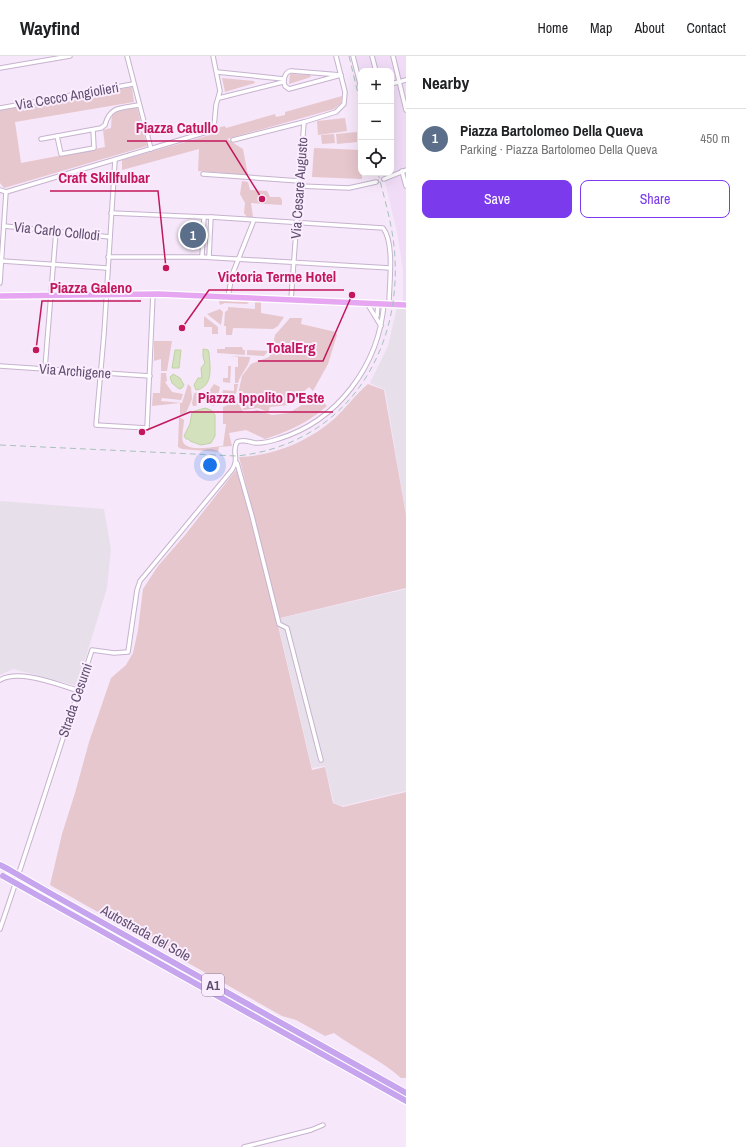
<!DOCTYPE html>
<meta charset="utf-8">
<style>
body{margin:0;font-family:"Archivo Narrow",sans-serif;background:#f2f2f2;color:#202124}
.controls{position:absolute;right:12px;top:12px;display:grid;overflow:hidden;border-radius:8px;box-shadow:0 4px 16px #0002}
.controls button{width:36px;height:36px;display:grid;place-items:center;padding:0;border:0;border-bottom:1px solid #e0e0e0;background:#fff;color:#202124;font:20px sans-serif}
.you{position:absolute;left:210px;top:409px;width:14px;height:14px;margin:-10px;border:3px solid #fff;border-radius:50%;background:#1a73e8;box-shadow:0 0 0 6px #1a73e833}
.badge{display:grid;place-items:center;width:26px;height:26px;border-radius:50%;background:#7c3aed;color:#fff;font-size:13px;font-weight:700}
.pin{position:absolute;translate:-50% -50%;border:2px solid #fff;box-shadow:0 1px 4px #0006}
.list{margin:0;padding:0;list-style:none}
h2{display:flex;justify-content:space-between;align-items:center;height:52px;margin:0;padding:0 16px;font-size:17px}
h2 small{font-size:13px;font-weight:400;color:#757577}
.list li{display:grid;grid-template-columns:26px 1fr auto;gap:12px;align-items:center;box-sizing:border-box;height:60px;padding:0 16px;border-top:1px solid #e0e0e0}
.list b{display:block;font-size:15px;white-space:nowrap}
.list p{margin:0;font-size:13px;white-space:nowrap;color:#757577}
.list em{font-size:13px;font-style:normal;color:#757577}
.actions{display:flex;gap:8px;padding:12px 16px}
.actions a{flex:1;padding:9px 0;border:1px solid #7c3aed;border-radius:8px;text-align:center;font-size:14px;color:#7c3aed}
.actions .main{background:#7c3aed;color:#fff}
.icon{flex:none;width:22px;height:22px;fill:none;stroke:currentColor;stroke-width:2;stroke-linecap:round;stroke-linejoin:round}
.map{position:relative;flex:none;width:406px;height:1091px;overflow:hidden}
header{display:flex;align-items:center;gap:24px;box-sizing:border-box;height:56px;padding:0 20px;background:#fff;border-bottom:1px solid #e0e0e0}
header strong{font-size:19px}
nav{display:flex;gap:22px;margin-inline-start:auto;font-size:14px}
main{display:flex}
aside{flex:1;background:#fff}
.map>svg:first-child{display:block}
.residential{fill:#f0dcf6}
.industrial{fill:#e7e0eb}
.green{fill:#e6c7cd}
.water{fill:#d4e1bd;stroke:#c1d2a4}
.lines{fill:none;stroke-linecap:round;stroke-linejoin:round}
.street-tunnel{stroke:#d2c1d8;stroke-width:3.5;stroke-dasharray:3.5 2;stroke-linecap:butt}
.street-casing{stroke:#c6b3cf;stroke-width:5.5}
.primary-casing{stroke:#fff;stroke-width:8}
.highway-casing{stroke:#fff;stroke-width:8}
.street{stroke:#fff;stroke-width:3.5}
.primary{stroke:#e6a6f2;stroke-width:5.5}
.highway{stroke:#c7a4ee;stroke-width:6}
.rail{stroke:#a6c2bb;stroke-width:1;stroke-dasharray:6 4;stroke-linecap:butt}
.highway-bridge-casing{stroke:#fff;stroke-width:8;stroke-linecap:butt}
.highway-bridge{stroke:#c7a4ee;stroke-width:6}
.labels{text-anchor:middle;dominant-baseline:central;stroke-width:4;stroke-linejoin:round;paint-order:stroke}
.shield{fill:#faedfd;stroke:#907e9b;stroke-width:1}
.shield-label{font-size:13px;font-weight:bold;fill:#624e71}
.street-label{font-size:14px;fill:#624e71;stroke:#faedfd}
.leader{fill:none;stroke:#c2185b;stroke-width:1.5}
.callout-dot{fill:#c2185b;stroke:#faedfd;stroke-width:1.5}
.callout-label{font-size:15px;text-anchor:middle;font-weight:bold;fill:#c2185b;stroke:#faedfd;stroke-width:4;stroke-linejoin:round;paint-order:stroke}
</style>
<header>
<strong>Wayfind</strong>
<nav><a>Home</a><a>Map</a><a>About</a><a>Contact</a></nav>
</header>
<main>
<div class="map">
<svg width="406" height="1091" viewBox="0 0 406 1091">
<rect width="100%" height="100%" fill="#f7e7fa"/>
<polygon class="residential" points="354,0 406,0 406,246 403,246 403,214 397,176 383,117 391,117 391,15 361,15 361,29"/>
<g class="industrial">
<polygon points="397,251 406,252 406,459 385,334 370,327 388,290"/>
<polygon points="0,445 104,453 111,493 107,532 77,630 13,613 0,619"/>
<polygon points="406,533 406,735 342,750 334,747 325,710 312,712 277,563"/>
</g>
<g class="green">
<polygon points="290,18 310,19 311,21 289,28"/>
<polygon points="222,22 254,25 255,27 225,36"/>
<polygon points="132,31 134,46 15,66 21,107 105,91 103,74 111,72 112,57 137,51 147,90 4,132 0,127 0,54"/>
<polygon points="342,40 341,47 334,53 227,83 243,93 248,119 198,115 199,93 122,114 122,104 210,79 217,72 225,70 226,72 275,58 276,61 285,59 285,56"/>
<polygon points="345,62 347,75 318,79 317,65"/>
<polygon points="357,76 357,86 337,88 336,78"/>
<polygon points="334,78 335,87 322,88 321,79"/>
<polygon points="314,92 361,94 362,123 312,121"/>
<polygon points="242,125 248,126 250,134 267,135 270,141 280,141 282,144 282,149 251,147 253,161 247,161 244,157 245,147 240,138"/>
<polygon points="219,245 249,246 247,248 225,247 220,249"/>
<polygon points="255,246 261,246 261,257 284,261 278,270 273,273 233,272 232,279 226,279 226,270 224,270 225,256 228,254 228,251 255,253"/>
<polygon points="220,253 223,256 221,269 207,258"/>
<polygon points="204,260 218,271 218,278 212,278 212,271 204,271"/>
<polygon points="290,262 302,262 301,268 336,276 337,279 328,308 313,335 309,331 289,349 270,351 268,356 258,352 244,354 237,343 242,320 251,308 269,301 271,297 275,279"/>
<polygon points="154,285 172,285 167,315 161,315 161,303 154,305"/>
<polygon points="225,291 242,291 243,294 245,294 245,299 217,297 217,293 225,293"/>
<polygon points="247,294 268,295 264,300 247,299"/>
<path d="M229,300L250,301C250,310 240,318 238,327H235V311H238V301Z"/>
<polygon points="228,310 231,310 230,327 223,326 223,322 228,322"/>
<polygon points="161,317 166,317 167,325 165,326 172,336 183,338 181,344 162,342 161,345 182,347 188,328 191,331 192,343 186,357 180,359 180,347 152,350 153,337 160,337"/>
<polygon points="214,328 220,331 216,348 213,350 208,345 209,335"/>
<path d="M234,328H238C236,340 235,344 223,349L221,345L223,334L234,335Z"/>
<path d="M368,328L384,334L406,459V532L280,562L239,401C272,400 308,386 334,363C346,352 356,338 368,328Z"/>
<polygon points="206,335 206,345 198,345 196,350 193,350 192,347 194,337"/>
<path d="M318,340L327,350C309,366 287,376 265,383L246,374L229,377L232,390L219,391L218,396L182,393L178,391L179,361L184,364C184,370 181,380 183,386C188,397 217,390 223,390L226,368H223V351L237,345L244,357L257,354L272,359L289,357L305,347H309Z"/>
<path d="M236,414L238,417L276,561L312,714L325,711L333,747L343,751L406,736V1022H401C380,1003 355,993 334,977L325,980L296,964L282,960L50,829L62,778L75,737L89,686L111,622L126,609L133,597L138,574L143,533L158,510L185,479Z"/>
</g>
<g class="water">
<path d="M203,293L208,294L209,297C210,310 214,331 196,334L194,329L198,322H202L201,312L205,307L203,301Z"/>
<polygon points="175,294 181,294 179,312 172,312"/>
<polygon points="173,318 180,322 184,329 182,332 179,333 172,327 170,321"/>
<polygon points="205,352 211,354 215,359 215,380 211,387 201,389 190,385 189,383 186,383 184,380 190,368 192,356"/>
</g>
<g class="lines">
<polyline class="street-tunnel" points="376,126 384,123"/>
<defs>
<g id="street">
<polyline points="127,0 151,93"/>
<polyline points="353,0 361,32"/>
<polyline points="372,0 376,15"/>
<polyline points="393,0 406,54"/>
<polyline points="0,12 70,0"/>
<path d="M290,15H292L341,19L289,33L285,30C283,25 284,17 290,15Z"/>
<polyline points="217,16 284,23"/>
<polyline points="391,28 406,24"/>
<polyline points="219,42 283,26"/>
<polyline points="0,52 133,28"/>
<polyline points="57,80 61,98 94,92 93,74"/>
<path d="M41,83L101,72L105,69C110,50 121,52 139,49"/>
<polyline points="233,84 304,66"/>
<polyline points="115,104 104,278 96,369 147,372 153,238"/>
<polyline points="402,115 406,130"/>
<polyline points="203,118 299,125"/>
<polyline points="384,123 406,114"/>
<polyline points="299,130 349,132 376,126"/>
<polyline points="0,134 6,136 210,75 214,71 216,49 220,35 213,0"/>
<polyline points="111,157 204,161"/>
<path d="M211,161L383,172C395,187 389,229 389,248"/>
<polyline points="4,170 110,181"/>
<polyline points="108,201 202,201 390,212"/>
<polyline points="202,201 204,161 211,161 209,201"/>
<polyline points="2,205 107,212"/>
<polyline points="0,227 6,136"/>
<polyline points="228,241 232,219 254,164"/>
<polyline points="291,244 304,66 336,56 344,48 345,36 336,0"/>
<polyline points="367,247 381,270"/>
<polyline points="377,260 378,247"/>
<polyline points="0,310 150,320"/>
<polyline points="45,312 56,175"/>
<polyline points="237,407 252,460 279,568 287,572 321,704"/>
<path d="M0,624C19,613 56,628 77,634"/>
<path d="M0,873C32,780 61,687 92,594L114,597L128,596L137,534L140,525L232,414C240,402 231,396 237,386C244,382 250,387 257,387C264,387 272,385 278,383C338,365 379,309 384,247"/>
<polyline points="244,1091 311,1074 323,1069"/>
</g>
<polyline id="primary" points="0,240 159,238 406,249"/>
<g id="highway">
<polyline points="0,809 8,813"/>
<polyline points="48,836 406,1037"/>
<polyline points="44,843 406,1045"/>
</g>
</defs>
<use href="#street" class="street-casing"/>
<use href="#primary" class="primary-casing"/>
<use href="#highway" class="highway-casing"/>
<use href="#street" class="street"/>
<use href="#primary" class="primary"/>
<use href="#highway" class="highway"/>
<g class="rail">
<polyline points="349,0 361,50"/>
<path d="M0,389L236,400C339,390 400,304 395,203C394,174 385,145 378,117"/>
</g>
<defs>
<g id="highway-bridge">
<polyline points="8,813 48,836"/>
<polyline points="3,820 44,843"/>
</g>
</defs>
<use href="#highway-bridge" class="highway-bridge-casing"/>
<use href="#highway-bridge" class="highway-bridge"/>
</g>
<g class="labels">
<rect class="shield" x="202" y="918" width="22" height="22" rx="3"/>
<g class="shield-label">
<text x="213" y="929">A1</text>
</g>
<g class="street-label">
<text transform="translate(67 40) rotate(-10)">Via Cecco Angiolieri</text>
<text transform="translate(299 132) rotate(-86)">Via Cesare Augusto</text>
<text transform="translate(57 175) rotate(6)">Via Carlo Collodi</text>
<text transform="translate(75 315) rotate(4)">Via Archigene</text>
<text transform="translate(75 644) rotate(-71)">Strada Cesurni</text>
<text transform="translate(146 877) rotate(29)">Autostrada del Sole</text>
</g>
</g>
<path class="leader" d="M262 143L226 85H127M166 212L158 135H50M182 272L209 234H344M36 294L42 245H141M352 239L323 305H258M142 376L190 356H333"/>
<g class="callout-dot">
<circle cx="262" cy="143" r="4"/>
<circle cx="166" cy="212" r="4"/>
<circle cx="182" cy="272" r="4"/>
<circle cx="36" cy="294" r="4"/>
<circle cx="352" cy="239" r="4"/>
<circle cx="142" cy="376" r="4"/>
</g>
<g class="callout-label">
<text x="177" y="77">Piazza Catullo</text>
<text x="104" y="127">Craft Skillfulbar</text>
<text x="277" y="226">Victoria Terme Hotel</text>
<text x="91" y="237">Piazza Galeno</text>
<text x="291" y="297">TotalErg</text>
<text x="261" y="347">Piazza Ippolito D'Este</text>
</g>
</svg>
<div class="controls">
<button>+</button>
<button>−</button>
<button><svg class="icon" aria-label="locate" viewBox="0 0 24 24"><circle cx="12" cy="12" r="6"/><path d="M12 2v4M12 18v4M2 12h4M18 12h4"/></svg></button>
</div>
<div class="you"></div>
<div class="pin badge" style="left:193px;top:179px;background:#5c6f8a">1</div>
</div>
<aside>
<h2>Nearby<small></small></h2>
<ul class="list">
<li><span class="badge" style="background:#5c6f8a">1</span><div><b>Piazza Bartolomeo Della Queva</b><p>Parking · Piazza Bartolomeo Della Queva</p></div><em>450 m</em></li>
</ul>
<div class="actions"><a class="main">Save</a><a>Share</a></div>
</aside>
</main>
